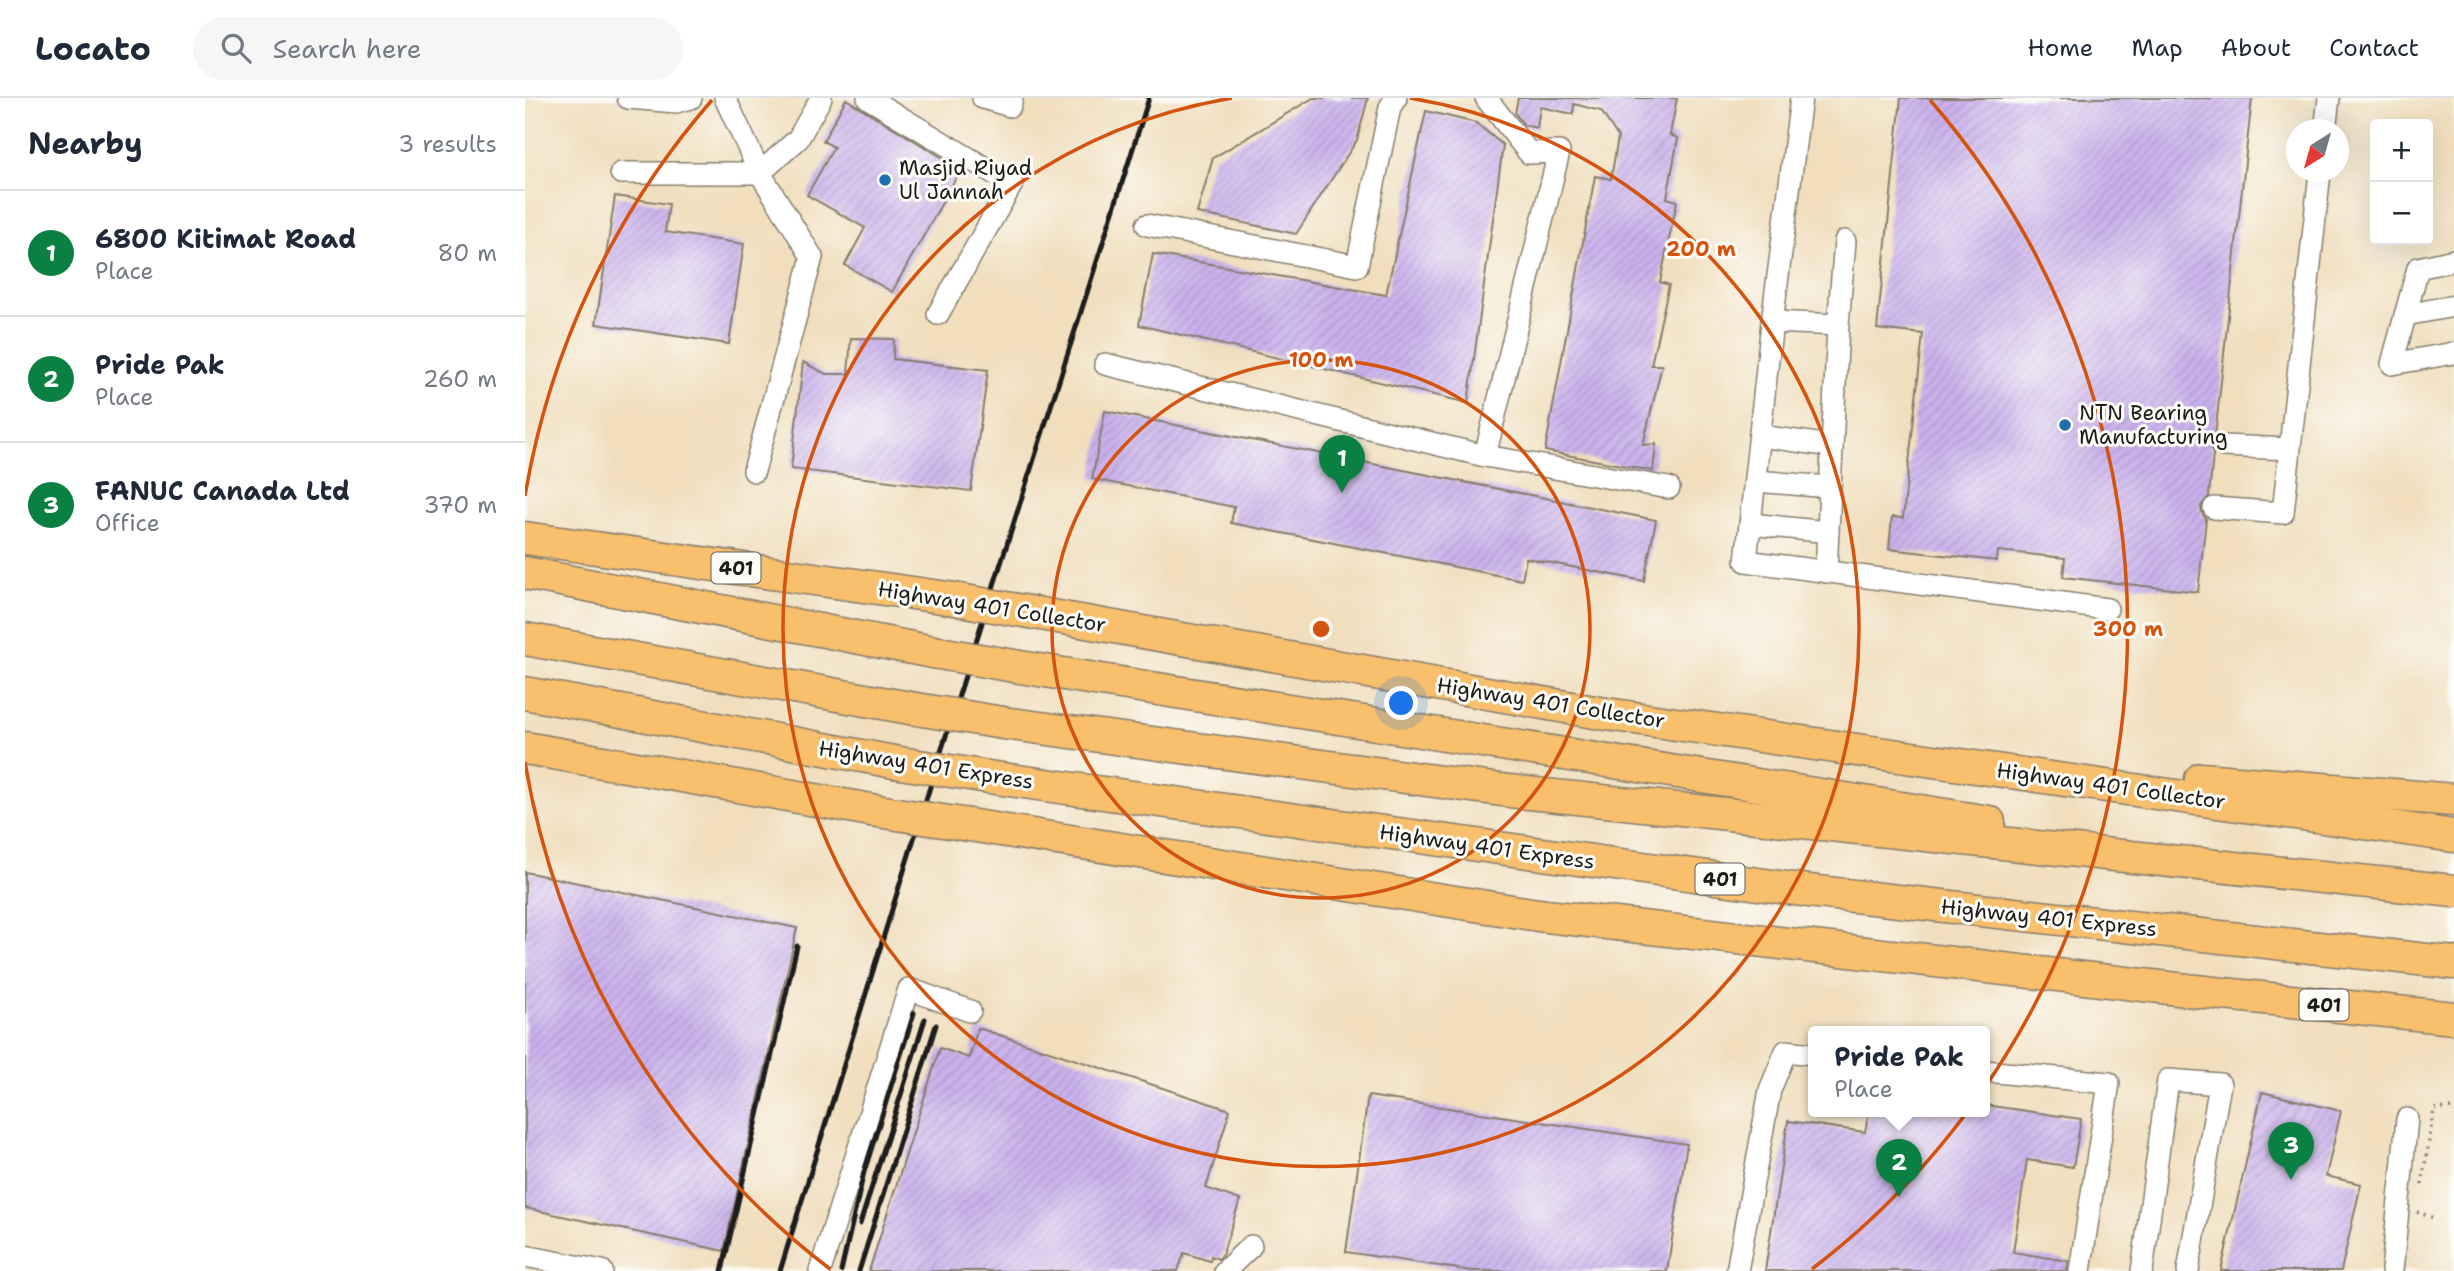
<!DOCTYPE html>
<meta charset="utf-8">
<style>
body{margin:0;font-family:"Shantell Sans",sans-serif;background:#f6f6f7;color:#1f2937}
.controls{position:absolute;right:21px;top:21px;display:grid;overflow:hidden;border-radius:7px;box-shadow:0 7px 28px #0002}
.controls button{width:63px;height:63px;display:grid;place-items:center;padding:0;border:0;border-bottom:2px solid #e0e1e3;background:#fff;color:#1f2937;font:35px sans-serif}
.compass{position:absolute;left:1761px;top:21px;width:63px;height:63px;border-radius:50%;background:#fff;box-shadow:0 7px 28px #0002;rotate:217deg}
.you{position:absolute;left:877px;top:606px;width:24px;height:24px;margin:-18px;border:5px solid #fff;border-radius:50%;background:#1a73e8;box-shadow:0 0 0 10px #1a73e833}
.badge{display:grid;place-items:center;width:46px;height:46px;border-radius:50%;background:#0b8043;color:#fff;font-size:23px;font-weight:700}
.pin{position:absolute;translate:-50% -58px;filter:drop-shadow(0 2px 4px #0008)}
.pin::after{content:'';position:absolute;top:37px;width:24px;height:21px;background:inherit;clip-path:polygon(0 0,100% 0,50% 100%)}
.popup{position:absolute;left:1283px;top:928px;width:182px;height:91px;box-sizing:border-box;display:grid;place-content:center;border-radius:7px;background:#fff;filter:drop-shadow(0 2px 5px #0005);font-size:23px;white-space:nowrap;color:#747a83}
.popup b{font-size:26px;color:#1f2937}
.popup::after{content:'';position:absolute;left:50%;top:100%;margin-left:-14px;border:14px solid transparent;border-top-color:#fff}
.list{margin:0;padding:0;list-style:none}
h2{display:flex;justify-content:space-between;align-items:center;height:91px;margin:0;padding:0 28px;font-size:30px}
h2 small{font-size:23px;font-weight:400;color:#747a83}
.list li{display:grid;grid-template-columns:46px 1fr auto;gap:21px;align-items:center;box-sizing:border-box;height:126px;padding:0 28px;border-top:2px solid #e0e1e3}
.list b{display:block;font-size:26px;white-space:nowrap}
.list p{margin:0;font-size:23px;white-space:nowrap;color:#747a83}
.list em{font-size:23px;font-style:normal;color:#747a83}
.icon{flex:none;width:38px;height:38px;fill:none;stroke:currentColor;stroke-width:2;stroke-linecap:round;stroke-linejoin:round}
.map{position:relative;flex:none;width:1929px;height:1173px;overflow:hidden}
header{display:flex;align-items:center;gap:42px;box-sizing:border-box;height:98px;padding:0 35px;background:#fff;border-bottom:2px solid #e0e1e3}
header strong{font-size:33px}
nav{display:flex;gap:38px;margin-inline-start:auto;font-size:24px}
.search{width:490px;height:63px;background:#f6f6f7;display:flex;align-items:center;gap:18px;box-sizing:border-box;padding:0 24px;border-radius:38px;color:#747a83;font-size:26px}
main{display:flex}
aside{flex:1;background:#fff}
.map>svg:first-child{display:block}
.building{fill:url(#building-hatch)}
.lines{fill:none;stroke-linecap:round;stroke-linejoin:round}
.minor-casing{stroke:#867d6c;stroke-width:24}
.highway-casing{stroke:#867d6c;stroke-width:35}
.path{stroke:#867d6c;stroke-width:3.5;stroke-dasharray:2 5;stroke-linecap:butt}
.minor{stroke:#fff;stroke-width:21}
.highway{stroke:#f8bf6c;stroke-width:32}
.rail{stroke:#1c1c1c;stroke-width:5}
.highway-bridge-casing{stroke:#867d6c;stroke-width:35;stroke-linecap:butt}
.highway-bridge{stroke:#f8bf6c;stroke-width:32}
.ring{fill:none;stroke:#d4530e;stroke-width:3.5}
.poi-dot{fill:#1f6fb2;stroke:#fdfcf7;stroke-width:2.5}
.labels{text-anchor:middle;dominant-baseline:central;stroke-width:6;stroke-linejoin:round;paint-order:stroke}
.shield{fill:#fdfcf7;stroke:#605f5e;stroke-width:2}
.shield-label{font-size:19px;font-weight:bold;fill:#1c1c1c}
.poi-label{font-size:21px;fill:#1c1c1c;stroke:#fdfcf7;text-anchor:start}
.street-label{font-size:21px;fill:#1c1c1c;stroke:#fdfcf7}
.centre{fill:#d4530e;stroke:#fdfcf7;stroke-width:3.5}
.ring-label{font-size:21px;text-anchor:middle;font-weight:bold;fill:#d4530e;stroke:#fdfcf7;stroke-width:6;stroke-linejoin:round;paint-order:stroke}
</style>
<header>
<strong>Locato</strong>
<div class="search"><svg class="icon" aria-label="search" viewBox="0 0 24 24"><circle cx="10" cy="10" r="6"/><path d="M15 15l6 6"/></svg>Search here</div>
<nav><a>Home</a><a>Map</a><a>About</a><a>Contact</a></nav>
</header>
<main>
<aside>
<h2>Nearby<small>3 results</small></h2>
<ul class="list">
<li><span class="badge">1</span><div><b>6800 Kitimat Road</b><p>Place</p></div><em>80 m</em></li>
<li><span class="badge">2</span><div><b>Pride Pak</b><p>Place</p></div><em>260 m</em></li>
<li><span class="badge">3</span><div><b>FANUC Canada Ltd</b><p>Office</p></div><em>370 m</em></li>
</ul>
</aside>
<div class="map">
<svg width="1929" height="1173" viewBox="0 0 1929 1173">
<defs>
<pattern id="building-hatch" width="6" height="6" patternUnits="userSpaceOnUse" patternTransform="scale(1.75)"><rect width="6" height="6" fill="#cab2ec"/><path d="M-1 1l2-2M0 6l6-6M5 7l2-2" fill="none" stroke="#ad98ca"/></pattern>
</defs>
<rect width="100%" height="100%" fill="#fdfcf7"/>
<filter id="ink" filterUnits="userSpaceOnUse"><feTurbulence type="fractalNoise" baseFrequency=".0143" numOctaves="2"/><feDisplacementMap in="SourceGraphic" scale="14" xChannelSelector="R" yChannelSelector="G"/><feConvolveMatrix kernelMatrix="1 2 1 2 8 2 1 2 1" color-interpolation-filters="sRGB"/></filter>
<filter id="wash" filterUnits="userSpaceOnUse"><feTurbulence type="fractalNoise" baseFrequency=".00686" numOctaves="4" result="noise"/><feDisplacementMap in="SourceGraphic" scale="28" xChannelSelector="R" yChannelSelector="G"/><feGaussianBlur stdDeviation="1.57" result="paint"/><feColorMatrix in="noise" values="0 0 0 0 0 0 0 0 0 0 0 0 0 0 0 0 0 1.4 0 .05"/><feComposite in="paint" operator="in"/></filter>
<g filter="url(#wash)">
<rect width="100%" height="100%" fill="#f0debd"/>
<g id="blocks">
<g class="building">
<polygon points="788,0 843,0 832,42 771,136 672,115 688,60"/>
<polygon points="993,0 1152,0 1145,37 1153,40 1142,100 1152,103 1135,184 1144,187 1126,267 1137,267 1118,347 1131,346 1128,373 1020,353 1070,78 1086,81 1093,39 1076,13 1049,6 1048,16 1015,9 1012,30 999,27 990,15"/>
<polygon points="1376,0 1727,0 1690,338 1685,347 1688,356 1684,398 1676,408 1677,415 1681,421 1673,494 1538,479 1540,460 1473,453 1472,463 1364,451 1367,419 1378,420 1398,236 1352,231"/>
<polygon points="321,1 436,71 367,194 320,167 340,130 282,97 309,49 298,43"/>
<polygon points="901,13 951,25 978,47 943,305 614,227 628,156 861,197"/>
<polygon points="90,98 144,106 140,134 219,146 204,246 71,226"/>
<polygon points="326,240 369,241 368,261 463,272 446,393 266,371 278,264 301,276 323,276"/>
<polygon points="580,313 1131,422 1119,483 1001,460 997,482 706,425 709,409 567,381"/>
<polygon points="0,774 272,830 199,1153 0,1110"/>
<polygon points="453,930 705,1012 681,1090 715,1102 697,1157 694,1161 686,1158 685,1163 659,1155 653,1173 344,1173 415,950 444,960"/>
<polygon points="1737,994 1816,1013 1801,1078 1836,1086 1816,1173 1696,1173"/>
<polygon points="843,998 1162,1046 1142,1173 947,1173 821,1154"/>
<polygon points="1460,1007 1556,1021 1548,1069 1502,1062 1488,1154 1543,1163 1542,1173 1240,1173 1263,1023 1340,1034 1344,1013 1460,1013"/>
</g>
</g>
</g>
<g filter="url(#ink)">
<use href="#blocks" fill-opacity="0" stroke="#867d6c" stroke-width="2"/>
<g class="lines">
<defs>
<g id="minor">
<polyline points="103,0 151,4 166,0"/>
<polyline points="200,0 235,75 287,159 229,373"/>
<polyline points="343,0 487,86 413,216"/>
<polyline points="458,0 485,8 487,0"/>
<polyline points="1800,32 1804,0"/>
<polyline points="96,75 235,75 273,41 296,0"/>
<polyline points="622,127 832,168 865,9 871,0"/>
<polyline points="1320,143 1313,227 1247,224 1221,463 1582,511"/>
<polyline points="1929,162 1893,170 1867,266 1929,255"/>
<polyline points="1880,217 1929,208"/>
<polyline points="1247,224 1276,0"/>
<polyline points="580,266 960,358 1144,390"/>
<polyline points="1235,338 1307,348"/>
<polyline points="1698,348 1764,351"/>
<polyline points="960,358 1034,54 1004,55 961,0"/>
<polyline points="1230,383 1305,389"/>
<polyline points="1689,410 1758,415 1795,74"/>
<polyline points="1225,426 1303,434"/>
<polyline points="1301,474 1313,227"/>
<polyline points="1460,973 1584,985 1555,1173"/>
<polyline points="0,1158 77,1173"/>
<polyline points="295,1173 384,891 445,913"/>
<polyline points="700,1173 726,1148"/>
<polyline points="1212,1173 1245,992 1261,953 1288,956"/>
<polyline points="1617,1173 1643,982 1695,986 1663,1173"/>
<polyline points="1867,1173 1882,1021"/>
</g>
<g id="highway">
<polyline points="0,440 423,500"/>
<polyline points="0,475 408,554"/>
<polyline points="510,515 1075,615 1929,738"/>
<polyline points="0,541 385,610"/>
<polyline points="495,569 1464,724"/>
<polyline points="0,595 369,664"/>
<polyline points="478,625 984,693 1929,793"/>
<polyline points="0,650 346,712"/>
<polyline points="463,679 1284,793 1929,865"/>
<polyline points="1676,681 1929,702"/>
<polyline points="444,727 1013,817 1670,893 1929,920"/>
</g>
</defs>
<use href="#minor" class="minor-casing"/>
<use href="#highway" class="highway-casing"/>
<g class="path">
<polyline points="1897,1086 1909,1011 1929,1010"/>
<polyline points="1892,1114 1909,1120"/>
</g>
<use href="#minor" class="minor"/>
<use href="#highway" class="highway"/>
<g class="rail">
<polyline points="335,1126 400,921"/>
<polyline points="197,1173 272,848"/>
<polyline points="255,1173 413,663 624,0"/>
<polyline points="316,1173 339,1074 389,915"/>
<polyline points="334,1173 411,927"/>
</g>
<defs>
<g id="highway-bridge">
<polyline points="423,500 510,515"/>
<polyline points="408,554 495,569"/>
<polyline points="385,610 478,625"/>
<polyline points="369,664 463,679"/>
<polyline points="346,712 444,727"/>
</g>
</defs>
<use href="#highway-bridge" class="highway-bridge-casing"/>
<use href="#highway-bridge" class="highway-bridge"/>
</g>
</g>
<g class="ring">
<circle cx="796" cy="531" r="269"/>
<path d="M885 0A538 538 0 1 1 707 0"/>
<path d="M305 1171A807 807 0 0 1 0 664M0 398A807 807 0 0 1 187 2M1405 2A807 807 0 0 1 1287 1171"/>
</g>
<g class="poi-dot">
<circle cx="360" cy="82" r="7"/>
<circle cx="1540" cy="327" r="7"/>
</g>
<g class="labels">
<g class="shield">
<rect x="186.5" y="454.5" width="49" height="31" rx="5"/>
<rect x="1170.5" y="765.5" width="49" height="31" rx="5"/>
<rect x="1774.5" y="891.5" width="49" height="31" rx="5"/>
</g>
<g class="shield-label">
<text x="211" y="470">401</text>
<text x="1195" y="781">401</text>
<text x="1799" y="907">401</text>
</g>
<g class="poi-label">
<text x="374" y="70">Masjid Riyad<tspan x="374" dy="24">Ul Jannah</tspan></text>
<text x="1554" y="315">NTN Bearing<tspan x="1554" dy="24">Manufacturing</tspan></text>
</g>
<g class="street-label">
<text transform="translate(467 509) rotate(9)">Highway 401 Collector</text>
<text transform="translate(1026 605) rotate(9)">Highway 401 Collector</text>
<text transform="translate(401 667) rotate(9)">Highway 401 Express</text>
<text transform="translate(1586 688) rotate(8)">Highway 401 Collector</text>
<text transform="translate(962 749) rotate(8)">Highway 401 Express</text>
<text transform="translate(1524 820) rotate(6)">Highway 401 Express</text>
</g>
</g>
<circle cx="796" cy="531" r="10" class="centre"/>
<g class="ring-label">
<text x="1176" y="158">200 m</text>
<text x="796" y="269">100 m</text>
<text x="1603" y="538">300 m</text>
</g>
</svg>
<div class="controls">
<button>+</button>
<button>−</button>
</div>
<svg class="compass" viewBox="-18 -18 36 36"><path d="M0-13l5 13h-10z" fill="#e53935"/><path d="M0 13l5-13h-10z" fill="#747a83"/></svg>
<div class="you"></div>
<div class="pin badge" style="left:817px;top:395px">1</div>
<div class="pin badge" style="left:1374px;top:1099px">2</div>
<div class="popup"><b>Pride Pak</b>Place</div>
<div class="pin badge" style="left:1766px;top:1082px">3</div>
</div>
</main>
